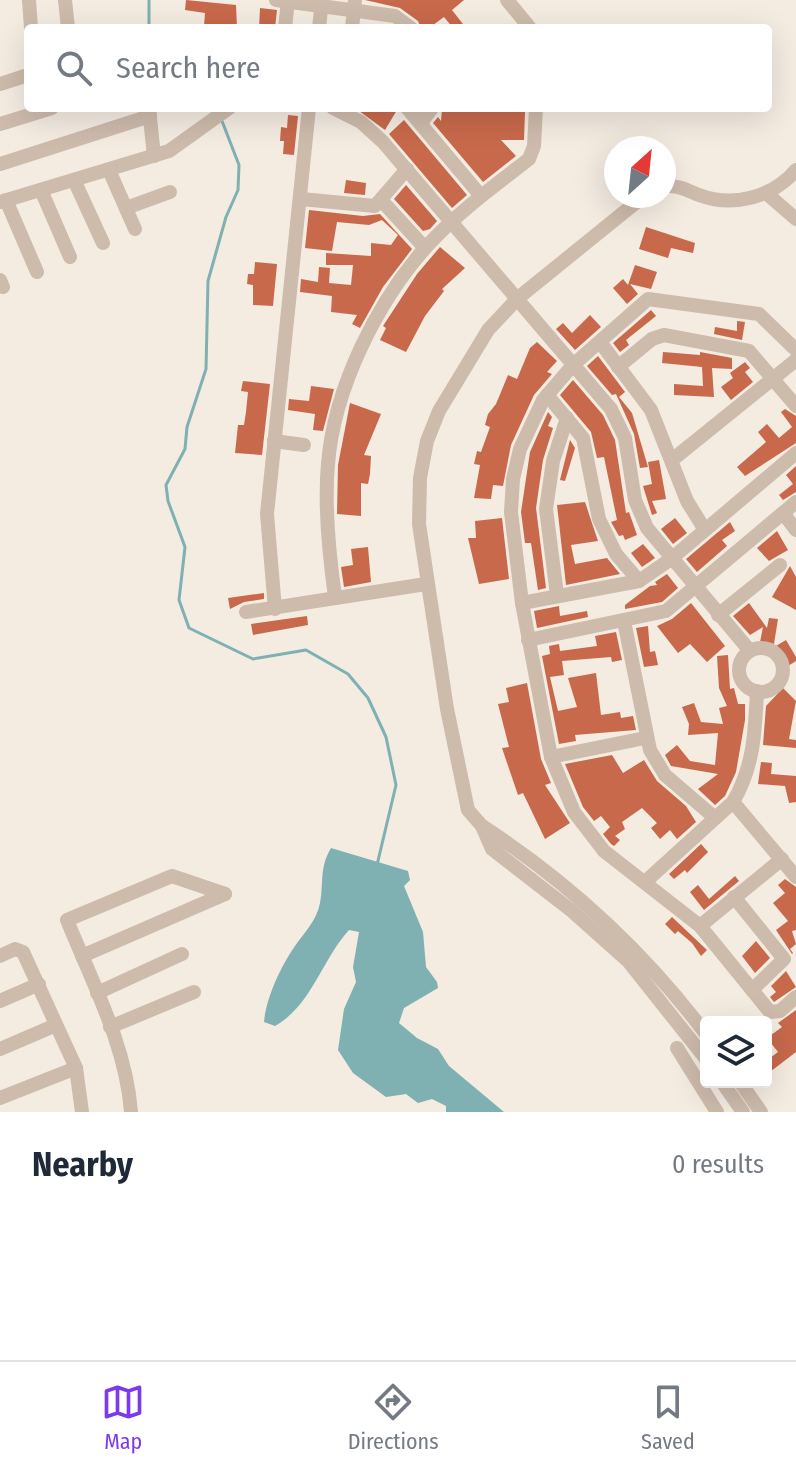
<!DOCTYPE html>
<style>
body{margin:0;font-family:"Fira Sans Condensed",sans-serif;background:#f6f6f7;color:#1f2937}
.controls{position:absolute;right:24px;bottom:24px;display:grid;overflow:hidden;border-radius:8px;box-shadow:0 8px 32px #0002}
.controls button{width:72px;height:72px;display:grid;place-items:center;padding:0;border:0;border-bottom:2px solid #e0e1e3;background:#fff;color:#1f2937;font:40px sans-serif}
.compass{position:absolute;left:604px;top:136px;width:72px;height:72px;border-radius:50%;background:#fff;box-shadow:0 8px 32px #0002;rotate:27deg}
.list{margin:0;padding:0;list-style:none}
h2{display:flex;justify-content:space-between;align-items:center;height:104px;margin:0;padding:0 32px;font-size:34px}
h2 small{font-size:26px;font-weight:400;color:#747a83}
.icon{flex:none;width:44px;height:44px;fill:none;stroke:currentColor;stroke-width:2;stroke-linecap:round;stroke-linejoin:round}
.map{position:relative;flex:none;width:796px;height:1112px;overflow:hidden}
.search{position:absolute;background:#fff;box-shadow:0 8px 32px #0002;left:24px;right:24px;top:24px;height:88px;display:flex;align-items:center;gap:20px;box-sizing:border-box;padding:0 28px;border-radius:8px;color:#747a83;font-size:30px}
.sheet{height:248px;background:#fff}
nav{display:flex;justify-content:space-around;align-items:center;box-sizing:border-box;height:112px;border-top:2px solid #e0e1e3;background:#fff;font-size:22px;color:#747a83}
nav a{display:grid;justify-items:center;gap:4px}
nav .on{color:#7c3aed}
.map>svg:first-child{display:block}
.water{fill:#7fb0b2}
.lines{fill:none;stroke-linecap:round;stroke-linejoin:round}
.stream{stroke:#7fb0b2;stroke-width:3}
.building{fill:#c8694b}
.minor{stroke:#cdbbac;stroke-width:14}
</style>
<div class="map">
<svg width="796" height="1112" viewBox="0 0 796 1112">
<rect width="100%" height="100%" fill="#f4ebe1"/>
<path class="water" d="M331,848L408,871L410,880L404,886L423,932L426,967L437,982L438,988L404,1008L399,1023L417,1038L438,1049L449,1066L504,1112H446V1106L432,1099L418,1103L406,1094L386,1097L353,1073L338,1050L344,1009L356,982L353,967L359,932L349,930C321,961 312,1005 275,1026L264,1022C266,998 281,966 295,946C304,933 317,920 320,903C324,882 319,868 331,848Z"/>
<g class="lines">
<g class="stream">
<polyline points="149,0 149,28"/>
<polyline points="222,121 239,165 238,190 226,217 208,281 206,369 187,427 185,449 166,485 168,501 185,547 179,600 189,628 253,659 306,650 348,674 368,698 386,737 396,785 377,865"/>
</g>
</g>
<g class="building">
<polygon points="186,0 236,5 237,28 204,26 205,13 185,10"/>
<polygon points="365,0 464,0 452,10 466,28 453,28 444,17 429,28 421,28 418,21 400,8"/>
<polygon points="260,8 277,10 275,28 259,28"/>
<polygon points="355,108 397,108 397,110 385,130"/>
<polygon points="442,108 525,112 524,140 501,140 516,156 483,182 433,123 438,117 441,121"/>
<polygon points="288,115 298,116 294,155 283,154 284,141 280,141 281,127 287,128"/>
<polygon points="404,120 467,195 452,208 389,134"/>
<polygon points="346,180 366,183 365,195 344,193"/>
<polygon points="406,185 437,221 430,229 423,231 394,199"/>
<polygon points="309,210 363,216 380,214 412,249 383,287 360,328 352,324 357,315 331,312 332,296 300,292 301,279 318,282 319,267 330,268 329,283 351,285 353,265 326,265 326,253 371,256 371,243 391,245 398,235 382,220 369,225 337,222 332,251 305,248"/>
<polygon points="646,227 695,243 693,253 671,248 668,258 639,249"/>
<polygon points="440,247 465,268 442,289 444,291 425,316 406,352 380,340 386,328 383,326 417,274"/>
<polygon points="255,262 277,264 273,306 253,305 253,285 247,284 248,274 254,274"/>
<polygon points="635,265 657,272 651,289 630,284 638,294 627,304 613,288 623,279 628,285"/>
<polygon points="651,310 656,316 626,340 629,345 620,352 613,343"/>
<polygon points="590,315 601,327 575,350 556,329 563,323 572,333"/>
<polygon points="737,321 745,322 742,340 714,334 715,327 737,331"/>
<polygon points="537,342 557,361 547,372 552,374 534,395 511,445 503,486 493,485 491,499 474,498 480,465 474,464 477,451 481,452 490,427 485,425 488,414 496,404 508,375 517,379 530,348"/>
<polygon points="663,352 700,355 700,352 732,358 732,369 712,368 714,397 674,395 674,384 703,386 702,367 662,363"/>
<polygon points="598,356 625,392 619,397 632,413 648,467 640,468 634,434 616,394 612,395 587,366"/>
<polygon points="745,362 750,368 745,372 753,382 731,400 721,387 733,378 730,373"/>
<polygon points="573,380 603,415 615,440 626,513 629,512 637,535 625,540 623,535 619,536 611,522 617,520 604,457 597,458 591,432 560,395"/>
<polygon points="243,381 270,384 262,455 235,453 238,425 244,425 246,412 248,392 241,391"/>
<polygon points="311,386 334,389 323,431 313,430 315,414 288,410 289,399 309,401"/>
<polygon points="350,403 381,414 364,455 371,456 370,474 368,484 361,483 361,516 337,514 338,465"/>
<polygon points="785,409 796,416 796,443 745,476 737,467 766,442 758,432 767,424 779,438 792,427 781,412"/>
<polygon points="548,412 552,417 548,426 553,428 543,460 536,508 546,588 538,590 531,543 525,543 521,512 530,452"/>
<polygon points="570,440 575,448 565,481 560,480"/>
<polygon points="659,460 666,499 652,501 657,513 652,515 643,486 652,484 648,462"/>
<polygon points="796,466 796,492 783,500 779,495 793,484 786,475"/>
<polygon points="585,502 598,541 571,545 575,564 607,558 620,574 566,585 557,505"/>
<polygon points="502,518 509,579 479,584 468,538 476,538 475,521"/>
<polygon points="675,518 687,533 673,544 661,529"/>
<polygon points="730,522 735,531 722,540 727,546 697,572 686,559"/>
<polygon points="777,531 788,550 769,561 757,548"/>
<polygon points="643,544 655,558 642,567 631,553"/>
<polygon points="368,547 371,582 344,587 341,567 353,565 351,549"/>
<polygon points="790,566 796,577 796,610 772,597"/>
<polygon points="667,574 678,588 662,602 625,609 625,605 650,586 657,585 655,582"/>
<polygon points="264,593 264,599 244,602 230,609 228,598"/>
<polygon points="691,603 725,646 707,662 690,644 678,653 657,626 672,619"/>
<polygon points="749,603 767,628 769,618 778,619 774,644 760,642 763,627 750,635 733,616"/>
<polygon points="559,606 560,616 587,611 588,617 537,628 534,611"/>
<polygon points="307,616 308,625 253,635 251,624"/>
<polygon points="648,626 650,652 655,651 658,665 644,667 636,628"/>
<polygon points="616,632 622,660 612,662 611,657 562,661 564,675 550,677 558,711 577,707 568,678 596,673 601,715 620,712 621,718 633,716 636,730 575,735 576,741 559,744 542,656 550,654 549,646 559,644 560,651 597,646 595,636"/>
<polygon points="786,640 796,657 796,661 788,666 776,646"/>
<polygon points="728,655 730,689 734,688 738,704 745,704 745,720 736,772 725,796 715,805 698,789 718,774 671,766 665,755 677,745 690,761 715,765 718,733 688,735 689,724 682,707 694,703 701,722 723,724 719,708 727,706 719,688 717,656"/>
<polygon points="527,683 541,759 551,783 545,785 570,823 545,839 523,793 518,795 502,748 509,747 498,704 509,702 506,688"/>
<polygon points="783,688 796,701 789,739 796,740 796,748 763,745 766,706"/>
<polygon points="612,755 623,773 644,760 657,781 686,806 696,822 677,839 670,830 660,839 651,828 657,823 642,808 622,822 625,829 615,836 620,840 614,846 611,844 603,834 610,827 601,816 594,821 583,807 565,764"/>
<polygon points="761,762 772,763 771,774 796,776 796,802 789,803 785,786 758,784"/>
<polygon points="701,844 708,852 687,873 685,870 674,879 669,874"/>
<polygon points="735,876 739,881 704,910 690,892 698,885 709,899"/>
<polygon points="785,879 796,887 796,930 792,931 796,944 790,949 793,953 792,954 776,930 788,921 773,903 785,893 778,885"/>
<polygon points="672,917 707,950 701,956 692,943 678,931 675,934 665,924"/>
<polygon points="756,941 770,958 755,973 742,956"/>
<polygon points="786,971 796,987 774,1002 770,997 776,992 771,986"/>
<polygon points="796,1010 796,1052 766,1075 766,1061 778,1052 767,1038 782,1027 778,1023"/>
</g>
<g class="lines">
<g class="minor">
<polyline points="29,0 31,28"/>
<polyline points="65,0 68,28"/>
<polyline points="276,0 395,16 411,28"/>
<polyline points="507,0 530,28"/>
<polyline points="285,28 288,0"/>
<polyline points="319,28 322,0"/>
<polyline points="352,28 355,0"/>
<polyline points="0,84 28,75"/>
<polyline points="333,108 361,122 383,142 611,409 625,438 635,500 647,528 750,651"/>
<polyline points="407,108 481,196"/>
<polyline points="149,109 154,156"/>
<polyline points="421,123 432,108"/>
<polyline points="0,124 52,108"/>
<polyline points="0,164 150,116"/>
<polyline points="109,170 135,229"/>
<polyline points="74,180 103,243"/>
<path d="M664,186C679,185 686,190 699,195C733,208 773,197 796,170"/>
<polyline points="41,190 70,257"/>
<polyline points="766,193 796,219"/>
<polyline points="644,196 518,298 488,330 439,411 427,441 420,478 419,524 447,709 468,810 482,826 492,849 572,911 628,961 706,1059"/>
<polyline points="301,199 375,206 407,169"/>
<polyline points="6,200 37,272"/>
<polyline points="382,201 425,248"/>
<polyline points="0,202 169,151 229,108"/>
<polyline points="126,208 170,192"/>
<polyline points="0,280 3,287"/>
<polyline points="600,342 651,410 687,501 705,530"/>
<polyline points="796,350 759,314 648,299 573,365 543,400 520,449 513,479 511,512 522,603 551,757 574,812 604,851 700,926 770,1012 780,1011 796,997"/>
<polyline points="618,367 652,339 664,335 749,351 796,406"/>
<polyline points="547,395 583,438 599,519 616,554 639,581"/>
<polyline points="274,441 304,445"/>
<polyline points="672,460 796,360"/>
<polyline points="783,513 796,530"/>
<polyline points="557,595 546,509 553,461 567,418"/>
<path d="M335,597C329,554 324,507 328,464C334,388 377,302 427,246C457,213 494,186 529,159L534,146L536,108"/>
<polyline points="522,603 639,581 671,559 796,453"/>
<polyline points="275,609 267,514 309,108"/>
<polyline points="246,612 426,584"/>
<polyline points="718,615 780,565"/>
<polyline points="624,621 650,750 665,775 714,817"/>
<polyline points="528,640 666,611 796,502"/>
<circle cx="761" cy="670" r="22"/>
<polyline points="551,757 645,738"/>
<polyline points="733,802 796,877"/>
<path d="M482,826C570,883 644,952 706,1034"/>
<path d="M645,882L733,802C754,766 755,732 757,691"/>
<polyline points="734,897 784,959 752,990"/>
<polyline points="700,926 782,859"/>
<polyline points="0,956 15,949 23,952 76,1068 82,1112"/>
<polyline points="82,956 225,894"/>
<polyline points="97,993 182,954"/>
<polyline points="0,1001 39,984"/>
<polyline points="110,1027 194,992"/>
<polyline points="677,1048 717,1112"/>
<polyline points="0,1049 56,1025"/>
<polyline points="722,1082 743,1112"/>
<polyline points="740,1082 761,1112"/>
<polyline points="0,1098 76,1068"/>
<path d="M131,1112C126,1045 92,982 67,920L172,876L225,894"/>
</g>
</g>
</svg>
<div class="controls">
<button><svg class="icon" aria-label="layers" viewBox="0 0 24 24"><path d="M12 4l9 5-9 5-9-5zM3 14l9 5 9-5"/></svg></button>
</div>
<svg class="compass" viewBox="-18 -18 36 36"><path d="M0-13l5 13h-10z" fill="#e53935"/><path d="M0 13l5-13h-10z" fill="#747a83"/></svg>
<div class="search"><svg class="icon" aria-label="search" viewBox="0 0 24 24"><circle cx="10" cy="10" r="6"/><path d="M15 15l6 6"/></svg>Search here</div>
</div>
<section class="sheet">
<h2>Nearby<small>0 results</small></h2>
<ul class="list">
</ul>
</section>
<nav>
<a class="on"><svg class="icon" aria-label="map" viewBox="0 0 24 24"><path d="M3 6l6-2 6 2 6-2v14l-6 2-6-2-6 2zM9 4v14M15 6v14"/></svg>Map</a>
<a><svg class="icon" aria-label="directions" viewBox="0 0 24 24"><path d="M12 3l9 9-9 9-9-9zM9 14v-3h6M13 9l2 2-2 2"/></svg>Directions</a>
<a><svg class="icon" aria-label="saved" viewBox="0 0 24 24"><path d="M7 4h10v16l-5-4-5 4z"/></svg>Saved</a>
</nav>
